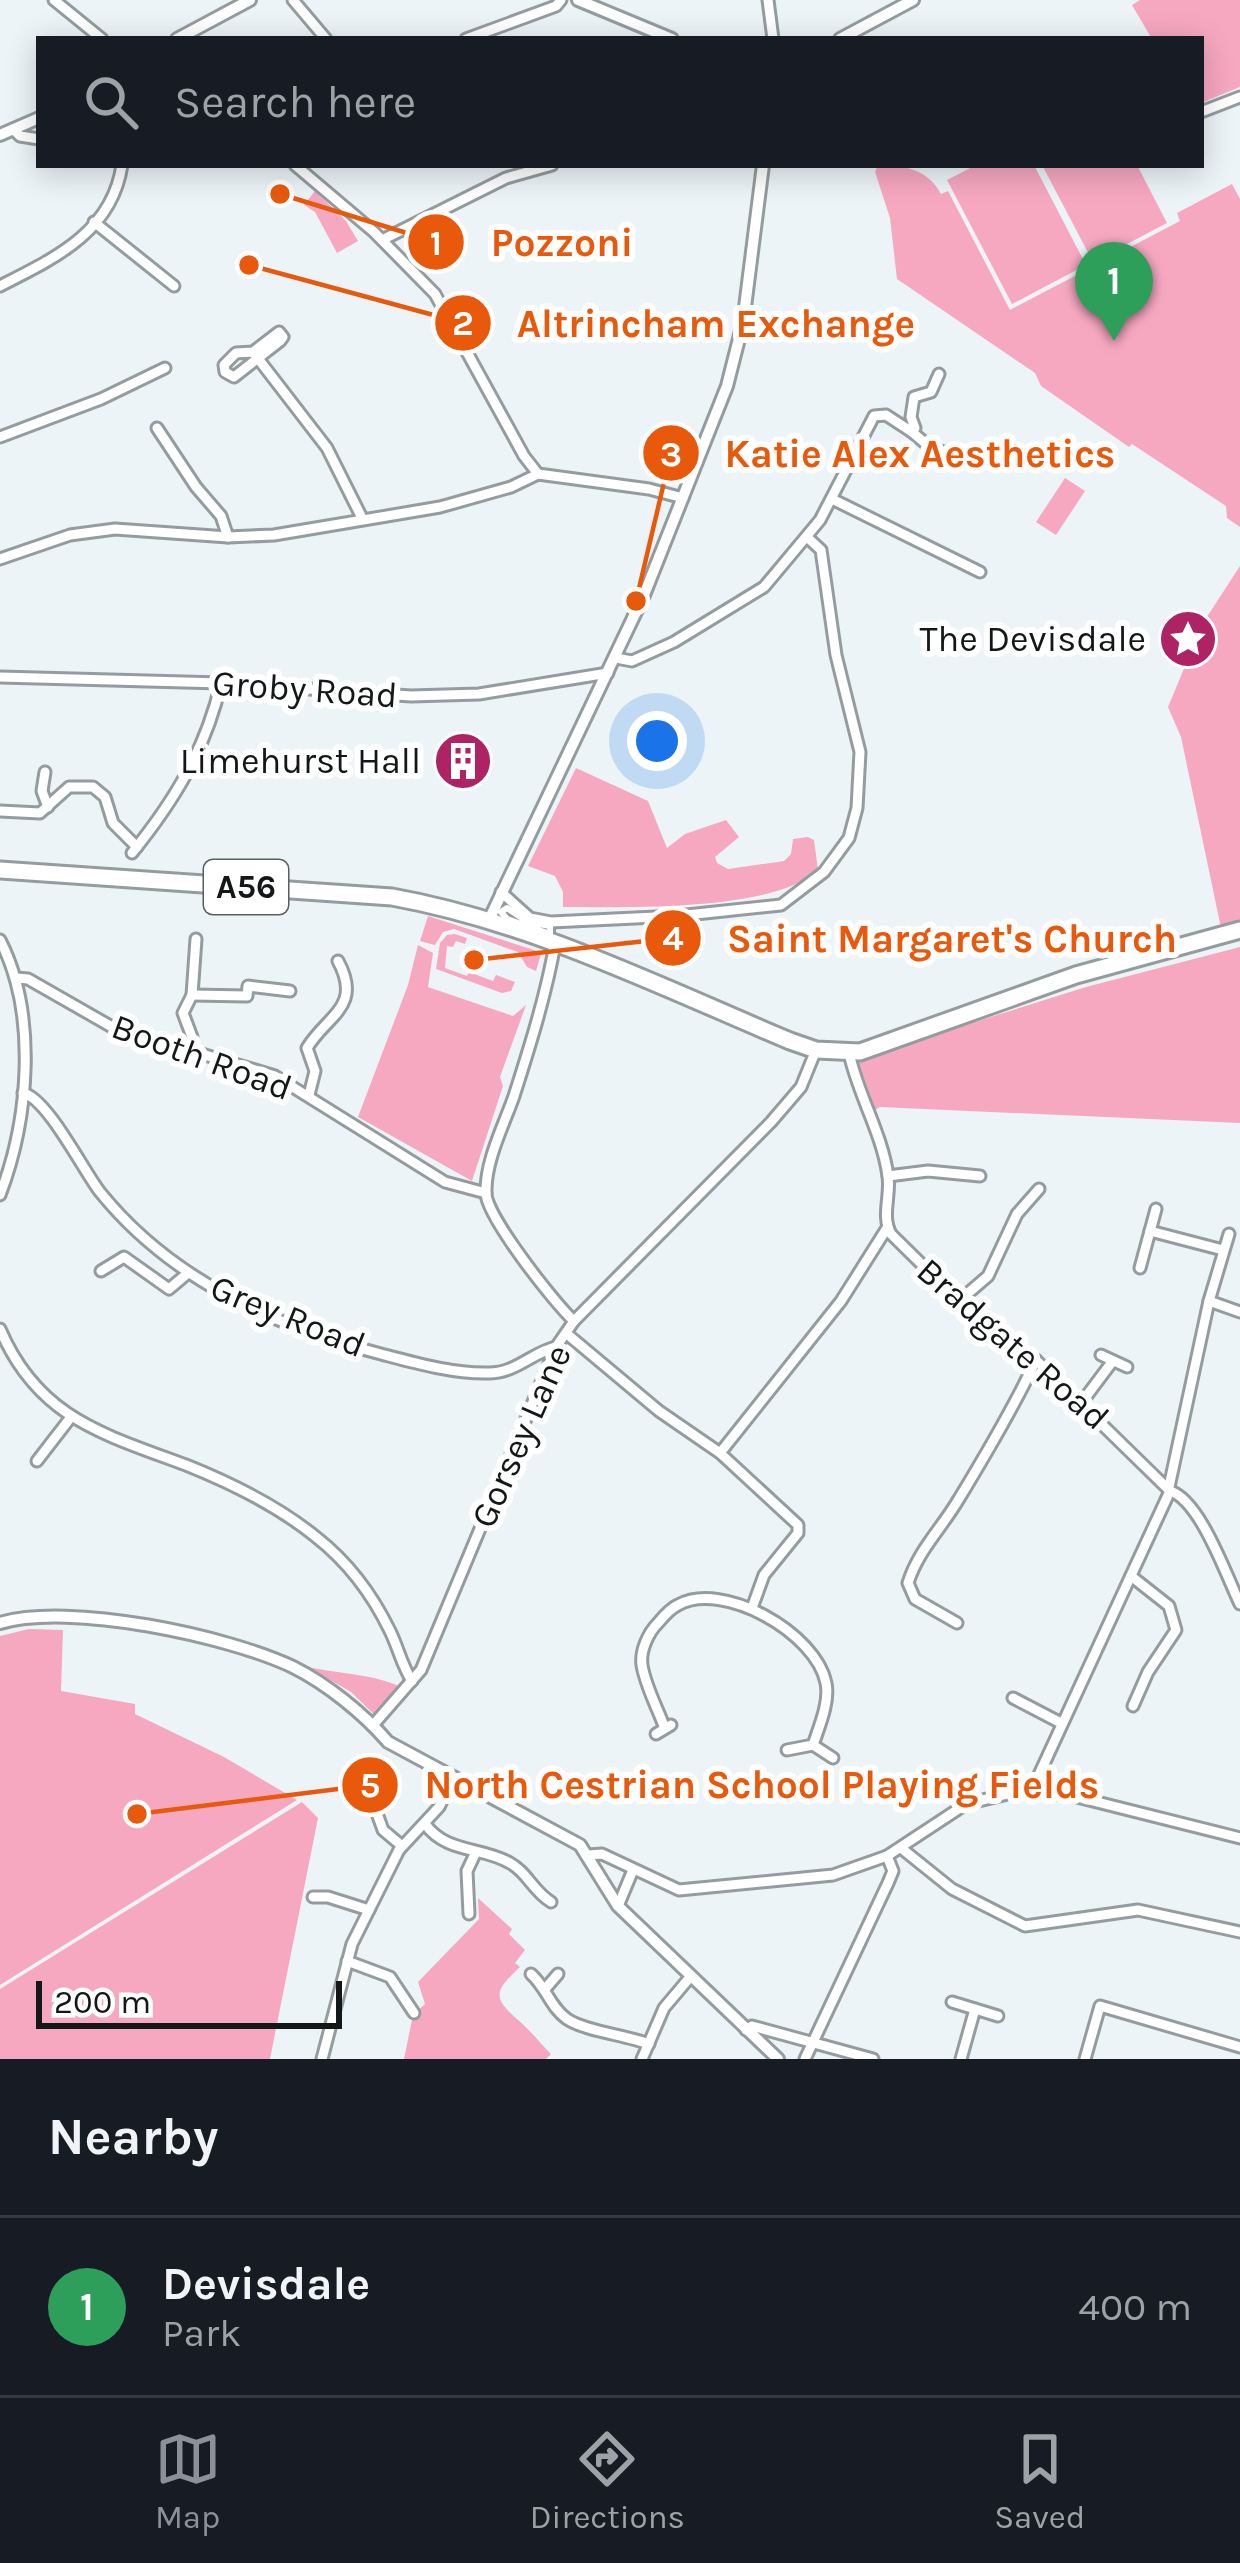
<!DOCTYPE html>
<style>
body{margin:0;font-family:Karla,sans-serif;background:#242831;color:#f1f3f6}
.scale{position:absolute;left:36px;bottom:30px;width:306px;box-sizing:border-box;padding-left:12px;border:6px solid #141718;border-top:0;font-size:33px;line-height:42px;white-space:nowrap;color:#141718;-webkit-text-stroke:9px #fff;paint-order:stroke}
.you{position:absolute;left:657px;top:741px;width:42px;height:42px;margin:-30px;border:9px solid #fff;border-radius:50%;background:#1a73e8;box-shadow:0 0 0 18px #1a73e833}
.badge{display:grid;place-items:center;width:78px;height:78px;border-radius:50%;background:#8c9099;color:#fff;font-size:39px;font-weight:700}
.pin{position:absolute;translate:-50% -99px;filter:drop-shadow(0 3px 6px #0008)}
.pin::after{content:'';position:absolute;top:63px;width:42px;height:36px;background:inherit;clip-path:polygon(0 0,100% 0,50% 100%)}
.list{margin:0;padding:0;list-style:none}
h2{display:flex;justify-content:space-between;align-items:center;height:156px;margin:0;padding:0 48px;font-size:51px}
h2 small{font-size:39px;font-weight:400;color:#9ea1a6}
.list li{display:grid;grid-template-columns:78px 1fr auto;gap:36px;align-items:center;box-sizing:border-box;height:180px;padding:0 48px;border-top:3px solid #363941}
.list b{display:block;font-size:45px;white-space:nowrap}
.list p{margin:0;font-size:39px;white-space:nowrap;color:#9ea1a6}
.list em{font-size:39px;font-style:normal;color:#9ea1a6}
.icon{flex:none;width:66px;height:66px;fill:none;stroke:currentColor;stroke-width:2;stroke-linecap:round;stroke-linejoin:round}
.map{position:relative;flex:none;width:1240px;height:2059px;overflow:hidden}
.search{position:absolute;background:#171b24;box-shadow:0 6px 30px #0003;left:36px;right:36px;top:36px;height:132px;display:flex;align-items:center;gap:30px;box-sizing:border-box;padding:0 42px;border-radius:0px;color:#9ea1a6;font-size:45px}
.sheet{height:336px;background:#171b24}
nav{display:flex;justify-content:space-around;align-items:center;box-sizing:border-box;height:168px;border-top:3px solid #363941;background:#171b24;font-size:33px;color:#9ea1a6}
nav a{display:grid;justify-items:center;gap:6px}
nav .on{color:#8c9099}
.map>svg:first-child{display:block}
.green{fill:#f6a8c1}
.lines{fill:none;stroke-linecap:round;stroke-linejoin:round}
.pedestrian-casing{stroke:#949c9f;stroke-width:12}
.minor-casing{stroke:#949c9f;stroke-width:15}
.tertiary-casing{stroke:#949c9f;stroke-width:16}
.trunk-casing{stroke:#949c9f;stroke-width:21}
.pedestrian{stroke:#fff;stroke-width:6}
.minor{stroke:#fff;stroke-width:9}
.tertiary{stroke:#fff;stroke-width:10}
.trunk{stroke:#fff;stroke-width:15}
.labels{text-anchor:middle;dominant-baseline:central;stroke-width:12;stroke-linejoin:round;paint-order:stroke}
.shield{fill:#fff;stroke:#5a5d5d;stroke-width:3}
.shield-label{font-size:33px;font-weight:bold;fill:#141718}
.poi-label{font-size:36px;fill:#141718;stroke:#fff;text-anchor:end}
.street-label{font-size:36px;fill:#141718;stroke:#fff}
.leader{fill:none;stroke:#e8590c;stroke-width:4.5}
.callout-dot{fill:#e8590c;stroke:#fff;stroke-width:4.5}
.mark-label{font-size:36px;text-anchor:middle;font-weight:bold;fill:#fff}
.callout-label{font-size:39px;text-anchor:middle;font-weight:bold;fill:#e8590c;stroke:#fff;stroke-width:12;stroke-linejoin:round;paint-order:stroke}
</style>
<div class="map">
<svg width="1240" height="2059" viewBox="0 0 1240 2059">
<rect width="100%" height="100%" fill="#ecf4f8"/>
<g class="green">
<polygon points="1140,0 1240,0 1240,87 1201,103 1201,39 1152,39 1132,5"/>
<path d="M878,165C904,165 928,169 941,194L948,191L1010,310L1180,221L1177,213L1232,184L1240,199V527L1227,518L1226,506L1132,444L1129,447L1041,386L1035,373L897,279L890,218L875,172Z"/>
<polygon points="976,165 1034,165 1086,265 1012,304 947,180"/>
<polygon points="1042,165 1137,165 1167,223 1093,262"/>
<polygon points="315,191 346,221 358,241 337,253 315,212 304,205"/>
<polygon points="1065,478 1085,491 1056,535 1036,522"/>
<polygon points="1240,566 1240,924 1221,928 1181,737 1168,707 1203,623"/>
<path d="M576,768L648,801L667,848L685,834L726,820L739,837L715,857L717,863L728,869L784,861L791,854L793,839L808,837L814,840L818,870C773,912 626,907 563,907V892L555,876L528,866Z"/>
<polygon points="428,916 537,951 541,954 536,971 527,967 518,952 454,929 443,932 435,945 420,941"/>
<polygon points="455,934 467,938 465,944 456,941 453,947 447,946 445,968 467,976 469,972 493,981 496,975 515,982 511,991 502,993 436,969 440,943 447,935"/>
<polygon points="418,945 433,953 428,987 513,1016 526,1005 500,1077 503,1086 472,1181 358,1117 408,985"/>
<polygon points="1240,947 1240,1123 880,1107 875,1110 857,1059 1086,987"/>
<polygon points="29,1629 63,1630 61,1691 135,1704 135,1714 224,1757 297,1800 0,1985 0,1636"/>
<path d="M308,1667C339,1674 374,1674 401,1687L382,1722L351,1692Z"/>
<polygon points="302,1802 318,1818 270,2059 0,2059 0,1989"/>
<path d="M478,1898L512,1929L509,1934L525,1950L515,1963L520,1967C497,1989 490,1996 517,2019C529,2029 540,2043 551,2054L546,2059H404L413,2015L425,2004L418,1982L479,1919Z"/>
</g>
<g class="lines">
<defs>
<polygon id="pedestrian" points="507,908 528,922 550,926 550,934 507,919 501,912"/>
<g id="minor">
<polyline points="54,0 102,39"/>
<polyline points="293,0 326,39"/>
<polyline points="768,0 773,39"/>
<polyline points="466,39 556,6 561,0"/>
<polyline points="1201,112 1240,97"/>
<polyline points="15,131 20,136 39,139"/>
<polyline points="295,165 374,232 435,294 524,456 538,474"/>
<polyline points="94,222 174,286"/>
<polyline points="382,240 506,178 552,165"/>
<path d="M0,286C55,258 112,232 122,165"/>
<polygon points="279,332 283,337 280,341 234,377 225,372 224,365 236,353 253,352"/>
<polyline points="253,352 327,448 362,518"/>
<polyline points="157,428 196,487 221,516 228,537"/>
<polyline points="912,432 931,448 941,451"/>
<polyline points="0,437 101,399 165,368"/>
<polyline points="832,499 980,572"/>
<polyline points="0,559 70,535 115,529 228,537 274,535 440,507 511,487 538,474 649,489 683,498"/>
<polyline points="616,658 632,661 674,642 764,587 820,520 874,416 886,415 912,432 915,428 911,417 914,397 931,392 939,374"/>
<polyline points="0,677 221,683 411,696 479,694 608,673"/>
<polyline points="45,772 42,791 48,807"/>
<polyline points="0,811 40,813 69,787 93,787 105,797 113,823 137,847"/>
<path d="M132,853C174,801 206,749 221,683"/>
<polyline points="501,892 530,918 551,922 677,916 781,905 824,872 849,838 857,808 860,752 836,655 821,550 808,538"/>
<path d="M0,940C38,1014 29,1119 0,1195"/>
<path d="M555,944C546,995 530,1046 514,1096C504,1125 485,1161 486,1193C486,1216 555,1304 574,1321"/>
<polyline points="16,978 28,979 112,1027 275,1076 445,1182 486,1193"/>
<polyline points="192,995 247,996 248,986 290,991"/>
<polyline points="187,1050 192,1037 183,1013 192,995 196,939"/>
<path d="M849,1053C858,1095 882,1133 888,1176C891,1196 881,1216 891,1234L957,1299L1036,1360L1170,1491C1200,1500 1226,1575 1240,1604"/>
<path d="M23,1093C47,1098 83,1170 100,1192C171,1280 274,1326 381,1354C415,1363 454,1374 489,1373C516,1373 533,1352 556,1347"/>
<path d="M309,1095L315,1071L307,1048C327,1015 363,1007 338,961"/>
<polyline points="888,1176 928,1171 980,1176"/>
<polyline points="1150,1231 1223,1250"/>
<polyline points="1140,1268 1156,1209"/>
<polyline points="101,1271 124,1257 169,1289 188,1273"/>
<polyline points="959,1301 988,1276 1017,1214 1039,1189"/>
<polyline points="1209,1301 1240,1312"/>
<path d="M0,1329C38,1418 103,1434 186,1465C231,1483 278,1506 316,1537C348,1562 372,1594 390,1631C398,1647 402,1666 412,1681"/>
<polyline points="567,1334 659,1411 720,1453 798,1525 798,1533 764,1575 752,1608"/>
<polyline points="1101,1355 1127,1367"/>
<polyline points="1082,1402 1112,1362"/>
<polyline points="720,1453 841,1301 887,1228"/>
<polyline points="37,1461 71,1417"/>
<polyline points="1169,1487 1209,1301 1229,1234"/>
<polyline points="1131,1576 1169,1606 1176,1630 1148,1672 1133,1706"/>
<path d="M957,1623L915,1599L908,1583C918,1551 940,1530 957,1502C985,1456 1013,1409 1036,1360"/>
<polyline points="1013,1698 1061,1723"/>
<polyline points="374,1724 421,1670 556,1347 574,1321 771,1122 801,1087 816,1050"/>
<path d="M664,1726C657,1707 645,1685 642,1665C640,1651 648,1633 658,1623C663,1617 671,1608 678,1605C723,1580 816,1633 826,1683C830,1702 819,1727 813,1745"/>
<polyline points="656,1734 671,1725"/>
<polyline points="787,1750 813,1745 833,1758"/>
<polyline points="1031,1792 1170,1491"/>
<polyline points="375,1808 383,1830 402,1846"/>
<path d="M425,1824C447,1854 481,1846 510,1863C528,1873 532,1890 551,1902"/>
<polyline points="901,1848 952,1889 1025,1926 1138,1910 1240,1932"/>
<polyline points="589,1855 602,1854 679,1890 833,1875 887,1856 966,1804 1020,1791 1069,1795 1240,1838"/>
<polyline points="313,1897 328,1897 369,1910"/>
<polyline points="618,1906 633,1870"/>
<polyline points="469,1914 467,1871 475,1854"/>
<polyline points="347,1961 390,1977 414,2013"/>
<path d="M531,1974C546,1987 550,2007 567,2019C585,2031 625,2035 649,2044"/>
<polyline points="545,1989 558,1974"/>
<polyline points="952,2002 998,2016"/>
<polyline points="746,2030 752,2026 873,2059"/>
<polyline points="322,2059 352,1944 399,1850 439,1807 454,1777"/>
<polyline points="642,2059 664,2008 691,1976"/>
<polyline points="805,2059 888,1883 893,1871 887,1856"/>
<polyline points="961,2059 975,2009"/>
<polyline points="1085,2059 1100,2006 1240,2047"/>
</g>
<g id="tertiary">
<polyline points="578,0 672,39"/>
<polyline points="177,39 250,0"/>
<polyline points="840,39 913,0"/>
<polyline points="0,135 39,118"/>
<polyline points="489,920 644,595 727,386 743,323 763,165"/>
<path d="M0,1623C69,1602 228,1636 293,1667C327,1684 364,1714 388,1742L580,1845L618,1906L778,2059"/>
</g>
<path id="trunk" d="M0,870L392,897C531,922 661,987 790,1041L816,1050L860,1052L1076,975L1240,930"/>
</defs>
<use href="#pedestrian" class="pedestrian-casing"/>
<use href="#minor" class="minor-casing"/>
<use href="#tertiary" class="tertiary-casing"/>
<use href="#trunk" class="trunk-casing"/>
<use href="#pedestrian" class="pedestrian"/>
<use href="#minor" class="minor"/>
<use href="#tertiary" class="tertiary"/>
<use href="#trunk" class="trunk"/>
</g>
<defs>
<symbol id="sight-disc" viewBox="-11 -11 22 22"><circle r="9.5" fill="#ad2363" stroke="#fff"/><path d="M0-6L1.8-2.2L6-1.7L2.9 1.2L3.7 5.4L0 3.3L-3.7 5.4L-2.9 1.2L-6-1.7L-1.8-2.2Z" fill="#fff"/></symbol>
<symbol id="building-disc" viewBox="-11 -11 22 22"><circle r="9.5" fill="#ad2363" stroke="#fff"/><path d="M-4-6H4V6H1V3H-1V6H-4ZM-2.5-4.3h1.7v1.8h-1.7ZM.8-4.3h1.7v1.8H.8ZM-2.5-1h1.7V.8h-1.7ZM.8-1h1.7V.8H.8Z" fill="#fff"/></symbol>
</defs>
<g fill-rule="evenodd">
<use href="#sight-disc" x="1155" y="606" width="66" height="66"/>
<use href="#building-disc" x="430" y="728" width="66" height="66"/>
</g>
<g class="labels">
<rect class="shield" x="204" y="860" width="84" height="54" rx="9"/>
<g class="shield-label">
<text x="246" y="887">A56</text>
</g>
<g class="poi-label">
<text x="1146" y="639">The Devisdale</text>
<text x="421" y="761">Limehurst Hall</text>
</g>
<g class="street-label">
<text transform="translate(305 689) rotate(4)">Groby Road</text>
<text transform="translate(202 1057) rotate(20)">Booth Road</text>
<text transform="translate(288 1316) rotate(22)">Grey Road</text>
<text transform="translate(1013 1344) rotate(41)">Bradgate Road</text>
<text transform="translate(521 1436) rotate(-66)">Gorsey Lane</text>
</g>
</g>
<path class="leader" d="M280 194L436 242M249 265L463 323M636 601L671 453M474 960L673 938M137 1814L370 1785"/>
<g class="callout-dot">
<circle cx="280" cy="194" r="12"/>
<circle cx="249" cy="265" r="12"/>
<circle cx="636" cy="601" r="12"/>
<circle cx="474" cy="960" r="12"/>
<circle cx="137" cy="1814" r="12"/>
<circle cx="436" cy="242" r="30"/>
<circle cx="463" cy="323" r="30"/>
<circle cx="671" cy="453" r="30"/>
<circle cx="673" cy="938" r="30"/>
<circle cx="370" cy="1785" r="30"/>
</g>
<g class="mark-label">
<text x="436" y="255">1</text>
<text x="463" y="335">2</text>
<text x="671" y="466">3</text>
<text x="673" y="950">4</text>
<text x="370" y="1797">5</text>
</g>
<g class="callout-label">
<text x="562" y="256">Pozzoni</text>
<text x="716" y="337">Altrincham Exchange</text>
<text x="920" y="467">Katie Alex Aesthetics</text>
<text x="952" y="952">Saint Margaret's Church</text>
<text x="762" y="1798">North Cestrian School Playing Fields</text>
</g>
</svg>
<div class="scale">200 m</div>
<div class="you"></div>
<div class="pin badge" style="left:1114px;top:341px;background:#2e9e5b">1</div>
<div class="search"><svg class="icon" aria-label="search" viewBox="0 0 24 24"><circle cx="10" cy="10" r="6"/><path d="M15 15l6 6"/></svg>Search here</div>
</div>
<section class="sheet">
<h2>Nearby<small></small></h2>
<ul class="list">
<li><span class="badge" style="background:#2e9e5b">1</span><div><b>Devisdale</b><p>Park</p></div><em>400 m</em></li>
</ul>
</section>
<nav>
<a class="on"><svg class="icon" aria-label="map" viewBox="0 0 24 24"><path d="M3 6l6-2 6 2 6-2v14l-6 2-6-2-6 2zM9 4v14M15 6v14"/></svg>Map</a>
<a><svg class="icon" aria-label="directions" viewBox="0 0 24 24"><path d="M12 3l9 9-9 9-9-9zM9 14v-3h6M13 9l2 2-2 2"/></svg>Directions</a>
<a><svg class="icon" aria-label="saved" viewBox="0 0 24 24"><path d="M7 4h10v16l-5-4-5 4z"/></svg>Saved</a>
</nav>
